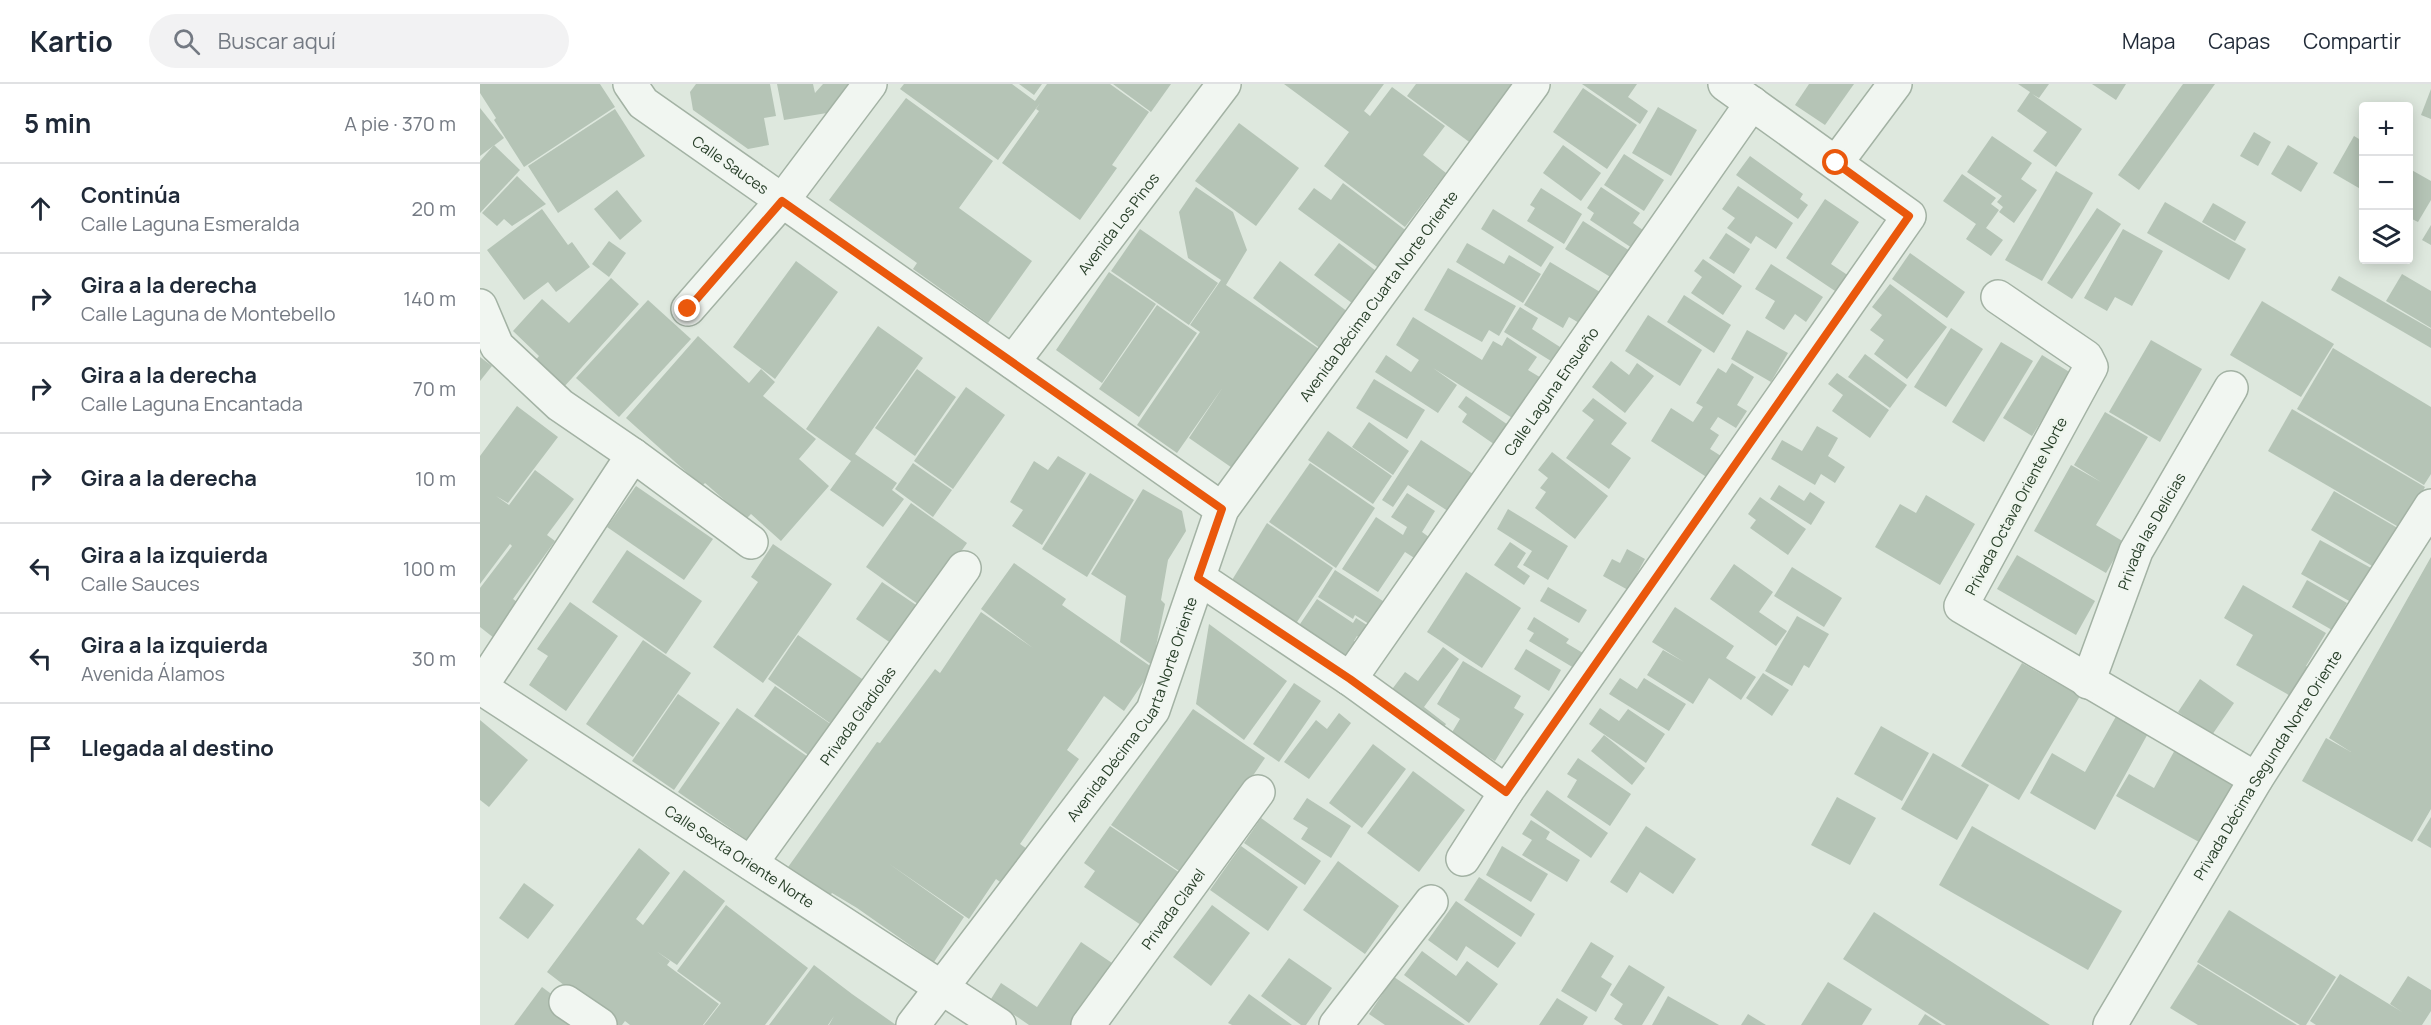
<!DOCTYPE html>
<html lang="es">
<meta charset="utf-8">
<style>
body{margin:0;font-family:Manrope,sans-serif;background:#f2f2f3;color:#1f2937}
.controls{position:absolute;right:18px;top:18px;display:grid;overflow:hidden;border-radius:6px;box-shadow:0 3px 15px #0003}
.controls button{width:54px;height:54px;display:grid;place-items:center;padding:0;border:0;border-bottom:2px solid #e0e1e3;background:#fff;color:#1f2937;font:30px sans-serif}
.stop{position:absolute;width:18px;height:18px;margin:-14px;border:4px solid #ea580c;border-radius:50%;background:#fff}
.stop.end{background:#ea580c;border-color:#fff;box-shadow:0 2px 6px #0008}
.list{margin:0;padding:0;list-style:none}
h2{display:flex;justify-content:space-between;align-items:center;height:78px;margin:0;padding:0 24px;font-size:26px}
h2 small{font-size:20px;font-weight:400;color:#747a83}
.list li{display:grid;grid-template-columns:39px 1fr auto;gap:18px;align-items:center;box-sizing:border-box;height:90px;padding:0 24px;border-top:2px solid #e0e1e3}
.list b{display:block;font-size:22px;white-space:nowrap}
.list p{margin:0;font-size:20px;white-space:nowrap;color:#747a83}
.list em{font-size:20px;font-style:normal;color:#747a83}
.icon{flex:none;width:33px;height:33px;fill:none;stroke:currentColor;stroke-width:2;stroke-linecap:round;stroke-linejoin:round}
.map{position:relative;flex:none;width:1951px;height:941px;overflow:hidden}
header{display:flex;align-items:center;gap:36px;box-sizing:border-box;height:84px;padding:0 30px;background:#fff;border-bottom:2px solid #e0e1e3}
header strong{font-size:28px}
nav{display:flex;gap:33px;margin-inline-start:auto;font-size:21px}
.search{width:420px;height:54px;background:#f2f2f3;display:flex;align-items:center;gap:15px;box-sizing:border-box;padding:0 21px;border-radius:33px;color:#747a83;font-size:22px}
main{display:flex}
aside{flex:1;background:#fff}
.map>svg:first-child{display:block}
.building{fill:#b5c4b6}
.lines{fill:none;stroke-linecap:round;stroke-linejoin:round}
.street-casing{stroke:#a3b2a4;stroke-width:36}
.street{stroke:#f1f6f1;stroke-width:33}
.route{stroke:#ea580c;stroke-width:8}
.labels{text-anchor:middle;dominant-baseline:central;stroke-width:5;stroke-linejoin:round;paint-order:stroke}
.street-label{font-size:15px;fill:#273e28;stroke:#eef5ed}
</style>
<header>
<strong>Kartio</strong>
<div class="search"><svg class="icon" aria-label="search" viewBox="0 0 24 24"><circle cx="10" cy="10" r="6"/><path d="M15 15l6 6"/></svg>Buscar aquí</div>
<nav><a>Mapa</a><a>Capas</a><a>Compartir</a></nav>
</header>
<main>
<aside>
<h2>5 min<small>A pie · 370 m</small></h2>
<ul class="list">
<li><svg class="icon" aria-label="ahead" viewBox="0 0 24 24"><path d="M12 20V5M6 11l6-6 6 6"/></svg><div><b>Continúa</b><p>Calle Laguna Esmeralda</p></div><em>20 m</em></li>
<li><svg class="icon" aria-label="right" viewBox="0 0 24 24"><path d="M7 20v-9h11M14 6l5 5-5 5"/></svg><div><b>Gira a la derecha</b><p>Calle Laguna de Montebello</p></div><em>140 m</em></li>
<li><svg class="icon" aria-label="right" viewBox="0 0 24 24"><path d="M7 20v-9h11M14 6l5 5-5 5"/></svg><div><b>Gira a la derecha</b><p>Calle Laguna Encantada</p></div><em>70 m</em></li>
<li><svg class="icon" aria-label="right" viewBox="0 0 24 24"><path d="M7 20v-9h11M14 6l5 5-5 5"/></svg><div><b>Gira a la derecha</b></div><em>10 m</em></li>
<li><svg class="icon" aria-label="left" viewBox="0 0 24 24"><path d="M17 20v-9H6M10 6l-5 5 5 5"/></svg><div><b>Gira a la izquierda</b><p>Calle Sauces</p></div><em>100 m</em></li>
<li><svg class="icon" aria-label="left" viewBox="0 0 24 24"><path d="M17 20v-9H6M10 6l-5 5 5 5"/></svg><div><b>Gira a la izquierda</b><p>Avenida Álamos</p></div><em>30 m</em></li>
<li><svg class="icon" aria-label="arrive" viewBox="0 0 24 24"><path d="M6 21V4h12l-3 4 3 4H6"/></svg><div><b>Llegada al destino</b></div></li>
</ul>
</aside>
<div class="map">
<svg width="1951" height="941" viewBox="0 0 1951 941">
<rect width="100%" height="100%" fill="#dee8de"/>
<g class="building">
<polygon points="0,0 120,0 135,23 44,83 14,36 16,34 0,9"/>
<polygon points="216,0 290,0 296,32 284,34 289,61 268,65 213,26 210,8"/>
<polygon points="297,0 333,0 335,9 343,0 368,0 347,29 304,36"/>
<polygon points="424,0 532,0 555,17 567,0 630,0 669,28 632,81 637,84 600,136 522,79 559,27 556,25 560,19 518,76 420,5"/>
<polygon points="539,0 562,0 554,11"/>
<polygon points="633,0 691,0 671,28"/>
<polygon points="804,0 904,0 884,27 890,32 912,3 965,42 943,71 966,89 925,143 844,82 869,48"/>
<polygon points="936,0 1035,0 992,60 927,12"/>
<polygon points="1102,0 1157,0 1148,13 1168,27 1160,40"/>
<polygon points="1329,0 1374,0 1345,41 1315,21"/>
<polygon points="1538,0 1569,0 1559,14 1552,10 1602,45 1576,83 1553,67 1567,48 1537,27 1550,8"/>
<polygon points="1612,0 1646,0 1636,16"/>
<polygon points="1703,0 1735,0 1659,106 1638,91"/>
<polygon points="1103,4 1157,41 1127,85 1073,48"/>
<polygon points="1951,5 1951,35 1941,31"/>
<polygon points="426,14 513,77 479,124 552,177 508,239 433,185 437,179 349,116"/>
<polygon points="1178,23 1217,46 1191,92 1152,69"/>
<polygon points="0,24 24,54 0,72"/>
<polygon points="135,25 165,72 78,129 48,82"/>
<polygon points="759,39 819,84 776,142 715,97"/>
<polygon points="1774,48 1791,58 1778,82 1760,72"/>
<polygon points="1512,52 1552,79 1541,95 1557,106 1534,139 1519,128 1523,123 1517,118 1522,112 1487,88"/>
<polygon points="1874,52 1884,58 1884,107 1853,89"/>
<polygon points="14,61 40,86 0,129 0,77"/>
<polygon points="1083,61 1121,89 1101,117 1063,89"/>
<polygon points="1808,61 1838,79 1821,108 1791,90"/>
<polygon points="1144,70 1184,96 1164,127 1124,101"/>
<polygon points="1270,72 1323,110 1320,115 1328,121 1318,135 1256,91"/>
<polygon points="1928,84 1951,97 1951,116 1938,138 1928,133"/>
<polygon points="1576,87 1613,109 1562,197 1525,176"/>
<polygon points="1482,90 1516,114 1511,120 1519,126 1506,144 1523,156 1511,172 1486,155 1496,140 1463,117"/>
<polygon points="37,92 66,120 32,142 24,135 17,142 2,129"/>
<polygon points="863,99 928,148 900,185 818,125 834,104 851,116"/>
<polygon points="1258,102 1313,139 1296,165 1276,152 1271,160 1247,144 1255,134 1242,125"/>
<polygon points="716,103 753,128 767,166 746,201 839,265 758,388 709,354 743,303 697,369 657,341 720,248 710,241 741,196 708,174 699,128"/>
<polygon points="1121,103 1160,129 1153,139 1167,149 1155,166 1110,136 1114,129 1107,124"/>
<polygon points="1061,104 1102,130 1084,160 1047,137 1055,124 1050,121"/>
<polygon points="137,106 162,137 140,156 114,125"/>
<polygon points="1345,115 1379,138 1351,180 1369,192 1358,209 1306,174"/>
<polygon points="1685,118 1766,165 1749,196 1667,149"/>
<polygon points="1733,119 1766,138 1755,157 1722,138"/>
<polygon points="1617,124 1641,140 1592,215 1567,199"/>
<polygon points="62,125 88,161 92,158 110,183 76,208 68,198 44,216 7,166"/>
<polygon points="1013,125 1074,163 1061,183 1001,145"/>
<polygon points="1103,137 1150,167 1132,194 1085,165"/>
<polygon points="1951,141 1951,161 1942,156"/>
<polygon points="660,145 738,199 709,241 631,187"/>
<polygon points="1643,145 1683,167 1652,222 1635,213 1627,227 1604,214"/>
<polygon points="1246,149 1270,165 1254,190 1229,174"/>
<polygon points="129,157 146,169 129,193 112,180"/>
<polygon points="859,159 904,193 880,225 834,191"/>
<polygon points="987,159 1024,180 1029,171 1061,190 1043,219 976,178"/>
<polygon points="1430,169 1485,208 1467,234 1412,195"/>
<polygon points="1223,175 1262,202 1243,231 1211,209 1222,193 1214,187"/>
<polygon points="316,177 358,208 295,295 253,263"/>
<polygon points="800,177 868,228 841,265 773,214"/>
<polygon points="1070,178 1125,211 1106,243 1089,233 1083,244 1044,221"/>
<polygon points="1291,180 1343,213 1326,238 1315,230 1304,246 1285,234 1295,217 1275,205"/>
<polygon points="968,184 1036,222 1019,252 1009,246 1002,258 944,226"/>
<polygon points="629,188 676,220 622,299 576,266"/>
<polygon points="1922,190 1951,207 1951,244 1906,217"/>
<polygon points="1859,192 1951,245 1951,264 1851,206"/>
<polygon points="131,194 159,220 83,304 55,277 59,272 33,247 62,215 89,239"/>
<polygon points="1410,200 1467,243 1427,295 1394,270 1404,256 1390,246 1402,231 1392,223"/>
<polygon points="1204,211 1251,241 1234,269 1187,238"/>
<polygon points="168,216 211,255 139,333 96,294"/>
<polygon points="1782,217 1854,260 1821,313 1750,271"/>
<polygon points="677,221 717,249 659,333 619,305"/>
<polygon points="1040,223 1058,234 1052,245 1080,263 1071,277 1024,248"/>
<polygon points="1168,231 1222,266 1200,302 1145,267"/>
<polygon points="933,233 1002,276 1013,257 1022,262 1027,253 1057,273 1048,286 1063,295 1037,337 953,284 977,301 958,329 895,288 906,271 931,288 939,276 916,261"/>
<polygon points="398,242 443,274 375,370 417,399 412,406 424,415 403,443 350,406 371,377 326,345"/>
<polygon points="1471,244 1503,265 1466,323 1434,303"/>
<polygon points="1267,246 1308,269 1291,298 1251,275"/>
<polygon points="218,252 269,299 281,285 295,298 283,312 336,355 319,375 349,402 301,457 271,430 266,435 225,399 222,402 146,334"/>
<polygon points="1671,256 1722,285 1680,358 1629,328"/>
<polygon points="1521,258 1553,277 1504,358 1472,338"/>
<polygon points="1853,264 1951,323 1951,390 1944,401 1817,325"/>
<polygon points="1385,270 1427,301 1410,324 1368,293"/>
<polygon points="1562,271 1591,289 1552,352 1523,334"/>
<polygon points="0,273 12,282 0,297"/>
<polygon points="1131,277 1149,291 1157,279 1174,292 1145,329 1112,303"/>
<polygon points="1252,279 1274,293 1257,321 1267,327 1256,344 1238,333 1230,345 1239,351 1230,365 1241,372 1228,394 1171,357 1191,324 1213,338 1223,323 1216,319 1238,284 1246,289"/>
<polygon points="437,285 476,313 435,372 395,344"/>
<polygon points="1357,289 1409,326 1390,354 1352,327 1363,311 1348,300"/>
<polygon points="894,295 945,326 927,355 876,324"/>
<polygon points="486,303 525,331 473,405 434,377"/>
<polygon points="986,312 1034,345 1021,365 982,338 987,330 978,323"/>
<polygon points="1113,314 1147,339 1131,360 1151,374 1129,405 1086,374 1114,336 1102,327"/>
<polygon points="37,322 78,353 28,419 16,412 29,421 55,386 94,415 67,451 75,457 33,515 40,520 14,554 0,543 0,504 32,462 30,460 0,500 0,372"/>
<polygon points="1812,325 1945,403 1922,445 1788,367"/>
<polygon points="1625,328 1668,353 1616,441 1611,438 1644,458 1626,489 1554,447 1591,381 1621,398 1594,381"/>
<polygon points="889,338 929,367 913,391 872,363"/>
<polygon points="1337,342 1358,354 1348,372 1365,383 1355,399 1341,390 1335,401 1291,375 1302,356 1322,367"/>
<polygon points="848,347 912,392 893,420 828,376"/>
<polygon points="941,356 999,394 974,431 928,401 913,423 902,416"/>
<polygon points="1072,368 1128,412 1095,455 1055,424 1066,408 1060,404 1068,394 1058,386"/>
<polygon points="578,372 606,389 562,461 532,442 543,426 530,418 554,377 568,386"/>
<polygon points="433,379 472,406 453,433 415,405"/>
<polygon points="830,379 895,424 856,484 789,438"/>
<polygon points="610,389 654,416 607,493 562,465"/>
<polygon points="1299,401 1324,417 1330,408 1345,418 1331,441 1290,415"/>
<polygon points="156,402 233,455 204,496 127,443"/>
<polygon points="663,405 702,427 706,447 688,476 681,516 685,520 672,581 640,558 646,512 611,490"/>
<polygon points="1854,407 1921,446 1899,486 1831,446"/>
<polygon points="927,409 955,427 942,448 953,456 939,477 925,468 898,508 862,485 896,433 923,451 927,443 911,433"/>
<polygon points="1446,411 1495,440 1460,501 1395,463 1420,420 1436,429"/>
<polygon points="1280,413 1326,445 1308,471 1270,444 1276,436 1268,430"/>
<polygon points="431,419 487,459 442,523 386,483"/>
<polygon points="1028,425 1088,462 1068,496 1043,481 1052,467 1017,445"/>
<polygon points="787,439 853,484 813,544 749,501"/>
<polygon points="1840,456 1891,484 1871,518 1821,490"/>
<polygon points="1030,458 1046,469 1037,483 1050,492 1044,501 1014,481"/>
<polygon points="293,460 352,500 283,599 233,563 278,498 271,493"/>
<polygon points="1147,465 1165,475 1148,506 1123,492 1132,475 1140,479"/>
<polygon points="147,466 222,517 186,570 112,518"/>
<polygon points="1537,471 1615,517 1596,551 1517,505"/>
<polygon points="1951,473 1951,725 1932,758 1822,697 1846,654 1871,668 1849,654"/>
<polygon points="534,479 586,515 582,521 673,584 644,627 624,612 587,666 599,675 540,760 547,765 523,800 516,795 489,835 408,779 484,833 454,878 377,824 352,809 347,815 306,786 397,658 400,659 455,585 460,589 501,528 553,564 501,525"/>
<polygon points="1254,480 1293,508 1279,528 1307,547 1296,562 1230,515"/>
<polygon points="1312,483 1362,514 1344,543 1294,512"/>
<polygon points="855,486 906,519 892,542 875,531 873,535 838,513"/>
<polygon points="986,488 1041,524 1002,584 947,548"/>
<polygon points="1827,496 1867,519 1852,546 1812,523"/>
<polygon points="402,498 445,527 418,564 376,535"/>
<polygon points="1763,501 1846,549 1826,582 1831,585 1814,614 1756,581 1773,551 1744,534"/>
<polygon points="1068,503 1107,526 1099,539 1060,517"/>
<polygon points="837,515 873,539 876,534 890,543 881,555 877,552 874,557 879,561 868,577 818,543"/>
<polygon points="90,518 138,552 86,627 49,601 68,572 57,565"/>
<polygon points="1195,523 1254,562 1246,574 1276,593 1261,616 1229,594 1213,620 1167,591 1183,566 1204,578 1172,558"/>
<polygon points="1317,532 1349,550 1329,584 1324,581 1312,602 1285,587"/>
<polygon points="1054,533 1089,555 1086,559 1103,569 1094,584 1049,557 1054,549 1047,545"/>
<polygon points="729,540 807,597 764,656 716,620"/>
<polygon points="318,551 385,597 354,642 288,595"/>
<polygon points="163,556 211,589 153,673 106,640"/>
<polygon points="963,563 979,575 944,623 966,640 962,646 910,608 925,588 938,597"/>
<polygon points="1046,565 1081,586 1069,607 1034,585"/>
<polygon points="983,577 1041,612 1034,624 1044,630 1015,677 971,650 980,635 957,620"/>
<polygon points="1542,579 1600,612 1539,716 1481,682"/>
<polygon points="1283,589 1309,606 1292,632 1266,614"/>
<polygon points="1140,594 1157,605 1164,594 1206,620 1189,647 1129,610"/>
<polygon points="1720,595 1754,619 1732,651 1698,628"/>
<polygon points="814,599 841,617 799,678 773,660"/>
<polygon points="295,602 352,641 331,673 274,632"/>
<polygon points="198,610 240,639 194,706 152,677"/>
<polygon points="257,624 331,675 273,760 198,708"/>
<polygon points="1120,624 1139,637 1148,625 1185,650 1166,679 1109,640"/>
<polygon points="713,625 785,674 705,791 631,741"/>
<polygon points="1639,627 1671,644 1615,746 1550,709 1572,669 1605,688"/>
<polygon points="859,629 871,639 829,695 804,678 836,636 847,645"/>
<polygon points="0,636 48,676 9,723 0,716"/>
<polygon points="1401,642 1449,669 1422,717 1374,690"/>
<polygon points="1124,651 1165,684 1152,701 1111,667"/>
<polygon points="893,660 926,685 882,744 849,719"/>
<polygon points="1696,664 1763,700 1728,763 1636,712 1649,690 1674,704"/>
<polygon points="1453,669 1509,701 1477,756 1421,725"/>
<polygon points="1098,674 1151,710 1130,742 1087,713 1097,696 1087,690"/>
<polygon points="933,687 985,726 939,788 887,749"/>
<polygon points="1067,706 1128,749 1111,774 1050,731"/>
<polygon points="1357,713 1396,734 1370,781 1331,761"/>
<polygon points="827,714 871,742 851,774 821,755 828,744 813,735"/>
<polygon points="1951,733 1951,764 1937,756"/>
<polygon points="781,734 841,777 825,801 764,759"/>
<polygon points="1051,736 1070,748 1066,755 1100,776 1087,798 1042,771 1052,756 1042,750"/>
<polygon points="630,742 703,791 667,845 604,803 615,787 604,779"/>
<polygon points="1166,742 1216,775 1193,810 1160,788 1147,809 1130,798"/>
<polygon points="1492,742 1642,827 1608,886 1459,801"/>
<polygon points="761,762 818,803 788,847 730,806"/>
<polygon points="1022,762 1068,790 1051,818 1006,791"/>
<polygon points="159,764 190,789 156,835 163,841 204,786 245,817 197,881 176,867 190,877 187,881 239,920 223,941 150,941 145,937 142,941 136,941 67,888"/>
<polygon points="858,777 919,822 885,870 823,826"/>
<polygon points="999,793 1055,830 1041,853 984,816"/>
<polygon points="44,799 74,821 48,855 19,834"/>
<polygon points="976,817 1036,859 1018,884 986,862 977,877 948,856"/>
<polygon points="246,821 328,884 285,941 224,941 241,919 197,887"/>
<polygon points="732,821 770,849 731,902 693,873"/>
<polygon points="1749,826 1856,893 1826,941 1820,941 1717,878"/>
<polygon points="1394,828 1570,941 1466,941 1363,875"/>
<polygon points="601,858 635,881 594,941 549,941 511,915 521,899 557,923"/>
<polygon points="1111,858 1134,872 1121,893 1132,900 1116,928 1081,907"/>
<polygon points="942,867 976,892 987,877 1018,900 989,939 924,891"/>
<polygon points="809,874 852,904 826,941 821,941 781,912"/>
<polygon points="1718,880 1817,941 1718,941 1690,924"/>
<polygon points="334,881 372,910 416,941 349,941 354,932 348,941 289,941"/>
<polygon points="1149,881 1185,903 1162,941 1143,941 1134,935 1143,920 1130,911"/>
<polygon points="1860,890 1922,928 1910,920 1928,892 1951,906 1951,927 1942,941 1836,941 1830,937"/>
<polygon points="914,893 985,941 905,941 889,930"/>
<polygon points="1348,898 1392,925 1382,941 1321,941"/>
<polygon points="62,903 102,933 96,941 34,941"/>
<polygon points="769,910 812,941 752,941 748,939"/>
<polygon points="1188,912 1239,941 1172,941"/>
<polygon points="1077,914 1108,933 1103,941 1059,941"/>
<polygon points="1268,930 1286,941 1261,941"/>
<polygon points="1445,930 1462,941 1438,941"/>
</g>
<g class="lines">
<defs>
<g id="street">
<path id="s1" d="M150,0L163,19L742,425"/>
<polyline points="1356,79 1415,0"/>
<polyline points="1518,213 1606,273 1611,283 1481,522 1776,695"/>
<polyline points="0,222 17,262 80,321 153,371 271,458"/>
<polyline points="208,225 302,117 390,0"/>
<path id="s2" d="M533,278L744,0"/>
<polyline points="719,494 870,595 1026,708"/>
<path id="s3" d="M870,595L1272,19"/>
<path id="s4" d="M1608,598L1656,467L1751,304"/>
<path id="s5" d="M0,603L519,941"/>
<polyline points="0,604 153,371"/>
<polyline points="983,775 1026,708 1429,132 1245,0"/>
<path id="s6" d="M271,779L484,484"/>
<polyline points="86,918 120,941"/>
<path id="s7" d="M433,941L673,626L742,425L1053,0"/>
<path id="s8" d="M608,941L778,708"/>
<polyline points="856,941 951,818"/>
<path id="s9" d="M1630,941L1776,695L1951,422"/>
</g>
</defs>
<use href="#street" class="street-casing"/>
<use href="#street" class="street"/>
</g>
<g class="lines">
<polyline class="route" points="208,225 302,117 742,425 718,494 870,595 1026,708 1429,132 1356,79"/>
</g>
<g class="labels">
<g class="street-label">
<text stroke="none"><textPath href="#s1" startOffset="130">Calle Sauces</textPath></text>
<text stroke="none"><textPath href="#s2" startOffset="174">Avenida Los Pinos</textPath></text>
<text stroke="none"><textPath href="#s7" startOffset="873">Avenida Décima Cuarta Norte Oriente</textPath></text>
<text stroke="none"><textPath href="#s3" startOffset="351">Calle Laguna Ensueño</textPath></text>
<text transform="translate(1536 422) rotate(-62)">Privada Octava Oriente Norte</text>
<text stroke="none"><textPath href="#s4" startOffset="164">Privada las Delicias</textPath></text>
<text stroke="none"><textPath href="#s7" startOffset="387">Avenida Décima Cuarta Norte Oriente</textPath></text>
<text stroke="none"><textPath href="#s6" startOffset="182">Privada Gladiolas</textPath></text>
<text stroke="none"><textPath href="#s9" startOffset="304">Privada Décima Segunda Norte Oriente</textPath></text>
<text stroke="none"><textPath href="#s5" startOffset="310">Calle Sexta Oriente Norte</textPath></text>
<text stroke="none"><textPath href="#s8" startOffset="144">Privada Clavel</textPath></text>
</g>
</g>
</svg>
<div class="controls">
<button>+</button>
<button>−</button>
<button><svg class="icon" aria-label="layers" viewBox="0 0 24 24"><path d="M12 4l9 5-9 5-9-5zM3 14l9 5 9-5"/></svg></button>
</div>
<div class="stop" style="left:1356px;top:79px"></div>
<div class="stop end" style="left:208px;top:225px"></div>
</div>
</main>
